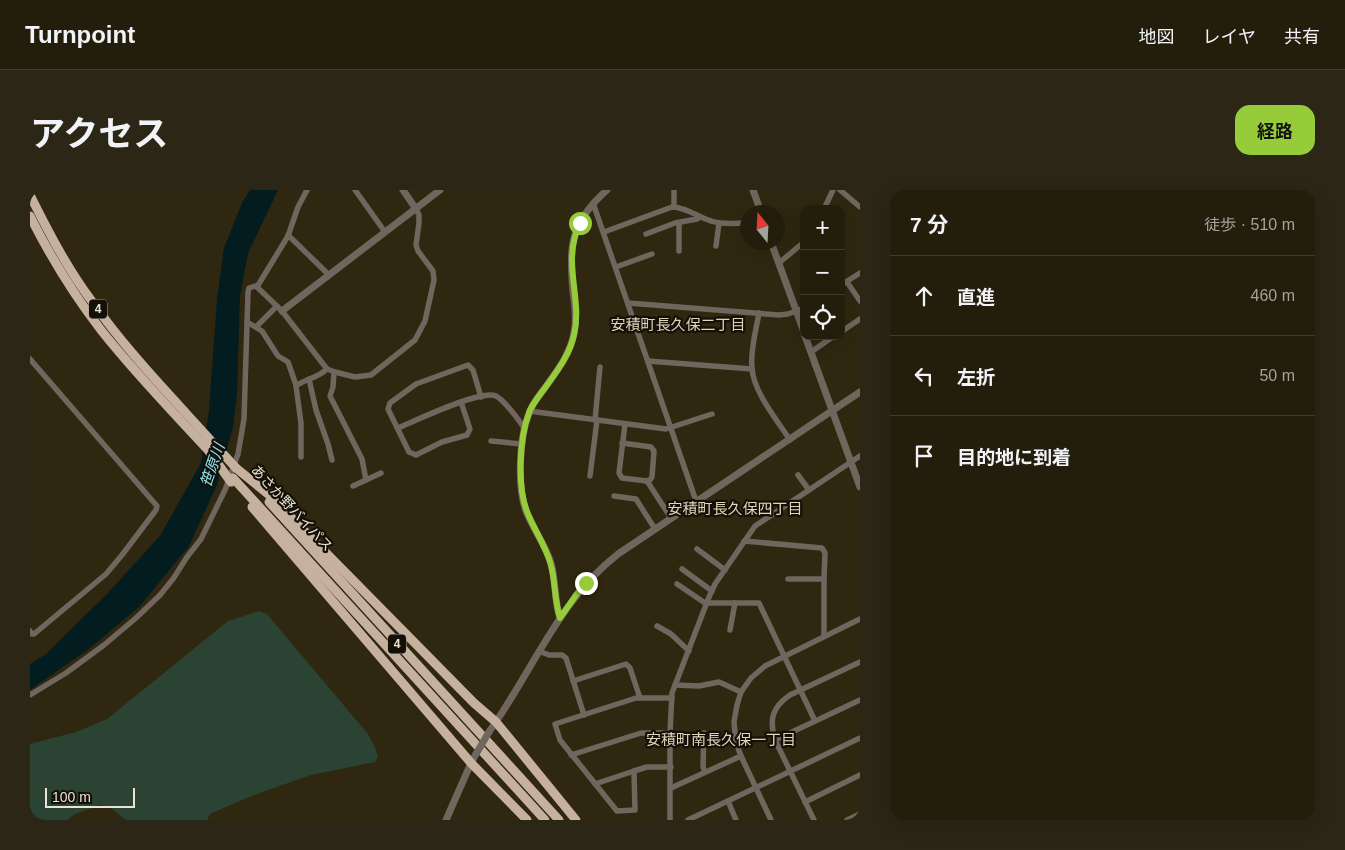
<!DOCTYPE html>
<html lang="ja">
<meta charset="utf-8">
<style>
body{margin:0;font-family:Helvetica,"Noto Sans JP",sans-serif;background:#2b2615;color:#f1f3f6}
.controls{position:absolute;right:15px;top:15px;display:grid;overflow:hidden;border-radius:10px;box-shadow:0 5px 20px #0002}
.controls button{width:45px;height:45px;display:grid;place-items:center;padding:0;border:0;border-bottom:1px solid #403b2d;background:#231d0c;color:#f1f3f6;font:25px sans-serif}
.compass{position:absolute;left:710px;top:15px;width:45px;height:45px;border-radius:50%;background:#231d0c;box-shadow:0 5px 20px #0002;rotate:342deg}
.scale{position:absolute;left:15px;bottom:12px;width:90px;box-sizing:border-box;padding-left:5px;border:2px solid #e8e3d5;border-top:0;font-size:14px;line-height:18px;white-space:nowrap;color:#e8e3d5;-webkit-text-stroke:4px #141007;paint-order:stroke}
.stop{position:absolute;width:15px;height:15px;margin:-11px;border:4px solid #96cc39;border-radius:50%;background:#fff}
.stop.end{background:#96cc39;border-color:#fff;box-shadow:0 1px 5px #0008}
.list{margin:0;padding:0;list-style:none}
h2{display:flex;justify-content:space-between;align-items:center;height:65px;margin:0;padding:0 20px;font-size:21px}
h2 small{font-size:16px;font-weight:400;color:#a3a29d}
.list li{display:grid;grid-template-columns:32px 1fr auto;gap:15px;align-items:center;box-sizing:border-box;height:80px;padding:0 20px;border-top:1px solid #403b2d}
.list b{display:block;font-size:19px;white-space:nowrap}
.list em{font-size:16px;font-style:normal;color:#a3a29d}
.icon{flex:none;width:28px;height:28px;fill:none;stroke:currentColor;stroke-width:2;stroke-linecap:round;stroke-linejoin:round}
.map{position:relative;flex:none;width:830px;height:630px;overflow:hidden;border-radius:15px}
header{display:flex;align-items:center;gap:30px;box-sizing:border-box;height:70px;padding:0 25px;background:#231d0c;border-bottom:1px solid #403b2d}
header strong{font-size:24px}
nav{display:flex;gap:28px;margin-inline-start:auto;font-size:18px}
.intro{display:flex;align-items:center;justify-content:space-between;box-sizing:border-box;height:120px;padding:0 30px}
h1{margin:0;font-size:35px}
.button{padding:12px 22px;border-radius:15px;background:#96cc39;color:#111;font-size:18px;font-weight:700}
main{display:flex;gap:30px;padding:0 30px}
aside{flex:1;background:#231d0c;border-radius:15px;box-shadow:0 5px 20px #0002}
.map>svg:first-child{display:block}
.green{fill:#2a4332}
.water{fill:#031c20}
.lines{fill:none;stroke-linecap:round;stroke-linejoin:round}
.minor{stroke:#70665e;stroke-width:5.5}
.tertiary{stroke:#70665e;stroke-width:7}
.trunk{stroke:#c6b09e;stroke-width:9}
.tertiary-bridge{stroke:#70665e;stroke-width:7}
.trunk-bridge{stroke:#c6b09e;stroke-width:9}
.route{stroke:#96cc39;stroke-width:6}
.labels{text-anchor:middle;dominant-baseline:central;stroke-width:4.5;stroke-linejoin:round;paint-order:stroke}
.shield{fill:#141007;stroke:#a8a497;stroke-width:1}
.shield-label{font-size:12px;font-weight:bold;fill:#e8e3d5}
.street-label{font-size:14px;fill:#e8e3d5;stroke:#141007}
.neighbourhood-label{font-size:15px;fill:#e0d6ba;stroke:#141007}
.water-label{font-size:15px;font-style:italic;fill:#8fe4f2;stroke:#141007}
</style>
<header>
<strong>Turnpoint</strong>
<nav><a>地図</a><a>レイヤ</a><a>共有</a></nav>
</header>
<div class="intro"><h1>アクセス</h1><a class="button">経路</a></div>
<main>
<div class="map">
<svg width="830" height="630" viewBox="0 0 830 630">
<rect width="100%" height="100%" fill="#2f2710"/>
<polygon class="green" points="229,421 237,424 338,544 345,557 348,567 345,572 281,585 224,605 180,624 177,630 96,630 81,618 70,615 45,624 37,630 0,630 0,554 46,542 77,529 198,431"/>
<polygon class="water" points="220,0 248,0 218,63 210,106 207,204 203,237 187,295 159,356 110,416 60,458 0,500 0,474 16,464 76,405 130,346 171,273 179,220 187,109 194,58 212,13"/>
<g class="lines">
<g class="minor">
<polyline points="325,0 355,42"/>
<polyline points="644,0 644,17"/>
<polyline points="810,0 830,17"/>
<polyline points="563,13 666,311"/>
<polyline points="794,19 803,0"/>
<polyline points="649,33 649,61"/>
<path d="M574,42L642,17C656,17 668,27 681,31C692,35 706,33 718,33"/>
<polyline points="616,44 645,33 667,29 670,27"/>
<polyline points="258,45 299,85"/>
<polyline points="686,56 689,33"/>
<polyline points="749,73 774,52"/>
<polyline points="586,77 622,64"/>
<polyline points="817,92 830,111"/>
<polyline points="811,95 830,83"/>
<polyline points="227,97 258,46 268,17 277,0"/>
<polyline points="598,113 749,125 758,124 774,118"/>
<path d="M729,123C726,140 720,161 722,178C723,201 747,230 760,250"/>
<polyline points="217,132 232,141 248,166 258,172 266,195"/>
<polyline points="226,137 247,116"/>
<polyline points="811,142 830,129"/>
<polyline points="781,162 804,146"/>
<polyline points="0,169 127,316 126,320 92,365 76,384 4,444 2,444 0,441"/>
<polyline points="618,171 722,179"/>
<polyline points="304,182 303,197 300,206 332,269 336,290"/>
<polyline points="279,189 286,220 298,254 302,270"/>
<polyline points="431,212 440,239 437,245 412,252 386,265 379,262 358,219 360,213 386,194 438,175 443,180 451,207"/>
<polyline points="499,221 636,239 682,224"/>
<polyline points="565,230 570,177"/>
<polyline points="595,234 589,283 592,288 617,291 641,328"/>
<path d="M368,238C385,231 451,199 466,206C474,210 489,230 494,238"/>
<polyline points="461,251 492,254"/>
<polyline points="592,253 621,257 624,261 622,287 620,290 616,291"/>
<path d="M271,267V233L266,196C275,189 288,188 297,179"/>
<polyline points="768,285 779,300"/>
<polyline points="560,286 567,230"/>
<polyline points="323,296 351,283"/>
<polyline points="584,306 606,309 625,339"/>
<polyline points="714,351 792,358 795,363 794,389 794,446"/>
<polyline points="667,359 695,380"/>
<polyline points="652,379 682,401"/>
<polyline points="758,389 794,389"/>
<polyline points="647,394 675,413 729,413 785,531"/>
<polyline points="627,436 641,444 659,461"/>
<polyline points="700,440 705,413"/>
<polyline points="509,461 519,465 532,465 536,468 554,525"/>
<polyline points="543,491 596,474 600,478 610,508"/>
<polyline points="645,495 669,496 689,492 711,502"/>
<polyline points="0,505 36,483 74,455 106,428 130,405 143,389 157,367 171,349 195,300 208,264 214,229 218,102 219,98 225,96 227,97 252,121 297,179 305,182 325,187 341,185 385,150 395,131 404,90 403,81 388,61 386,55 389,33 389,25 386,19"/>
<polyline points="674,543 673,577 675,582"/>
<polyline points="745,550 830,510"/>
<polyline points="541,565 611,543 640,543"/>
<polyline points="641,577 617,577 604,581 605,620 587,621 530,550 525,534 606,508 642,508"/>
<polyline points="565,594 604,581"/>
<polyline points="641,598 711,566"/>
<polyline points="698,611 706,630"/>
<polyline points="775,612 830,585"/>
<polyline points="640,630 640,543 642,503 679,407 685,394 725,336 830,266"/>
<polyline points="658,630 830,548"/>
<polyline points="741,630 711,566 706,553 704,532 707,515 711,502 721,488 735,476 830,429"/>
<path d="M784,630L745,550C739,530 742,517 760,505L830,472"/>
<polyline points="817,630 830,624"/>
</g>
<g class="tertiary">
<polyline points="373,0 386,19"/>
<polyline points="723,0 731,22"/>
<polyline points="741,52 774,142"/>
<polyline points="252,121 410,0"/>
<polyline points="775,146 830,297"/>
<path d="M530,428C524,410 526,391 521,373C515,354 503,339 496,321C487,297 489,246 500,221C503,213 509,206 514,199C527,181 540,165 544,143C547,129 545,115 543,102C539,54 540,33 577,0"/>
<path d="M459,542C502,482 528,411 588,364L830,202"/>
<polyline points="416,630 441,573 446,564"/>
</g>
<g class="trunk">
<path d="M0,5C18,41 37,78 61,110C89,150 121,185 154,221"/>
<path d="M0,26C20,66 44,105 71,140C104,182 142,221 178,260"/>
<polyline points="206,278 238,304 444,513 466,532 546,630"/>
<polyline points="203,288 515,630"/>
<polyline points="239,312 529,630"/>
<polyline points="222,317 441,573 497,630"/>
</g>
<polyline class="tertiary-bridge" points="446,564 459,542"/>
<g class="trunk-bridge">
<polyline points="154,221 206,278"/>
<polyline points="178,260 201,292"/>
</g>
</g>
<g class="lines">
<path class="route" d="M550,33C531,73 553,107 544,145C539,166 527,181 515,198C509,206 502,214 499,223C489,249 487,299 498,324C505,341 515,355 520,372C526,391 524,410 530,428L546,405L556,393"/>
</g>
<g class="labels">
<g class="shield">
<rect x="59" y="109.5" width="18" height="19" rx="4"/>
<rect x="358" y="444.5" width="18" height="19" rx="4"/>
</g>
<g class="shield-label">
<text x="68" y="119">4</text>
<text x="367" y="454">4</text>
</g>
<g class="street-label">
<text transform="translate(262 318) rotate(47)">あさか野バイパス</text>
</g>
<g class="neighbourhood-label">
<text x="648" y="134">安積町長久保二丁目</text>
<text x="705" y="318">安積町長久保四丁目</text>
<text x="691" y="549">安積町南長久保一丁目</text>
</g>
<g class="water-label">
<text transform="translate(182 275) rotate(-71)">笹原川</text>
</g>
</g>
</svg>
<div class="controls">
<button>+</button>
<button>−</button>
<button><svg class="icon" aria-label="locate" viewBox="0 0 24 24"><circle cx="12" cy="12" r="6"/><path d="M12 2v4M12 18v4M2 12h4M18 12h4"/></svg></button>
</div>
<svg class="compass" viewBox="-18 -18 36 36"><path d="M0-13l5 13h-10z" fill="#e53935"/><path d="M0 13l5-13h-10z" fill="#a3a29d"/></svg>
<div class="scale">100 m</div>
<div class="stop" style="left:550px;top:33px"></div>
<div class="stop end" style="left:556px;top:393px"></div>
</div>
<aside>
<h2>7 分<small>徒歩 · 510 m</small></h2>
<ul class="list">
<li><svg class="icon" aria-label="ahead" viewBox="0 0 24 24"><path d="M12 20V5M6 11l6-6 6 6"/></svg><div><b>直進</b></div><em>460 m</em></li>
<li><svg class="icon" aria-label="left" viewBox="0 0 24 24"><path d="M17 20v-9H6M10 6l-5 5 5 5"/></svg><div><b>左折</b></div><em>50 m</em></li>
<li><svg class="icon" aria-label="arrive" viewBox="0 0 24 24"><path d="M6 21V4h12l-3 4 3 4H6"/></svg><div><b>目的地に到着</b></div></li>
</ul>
</aside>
</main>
